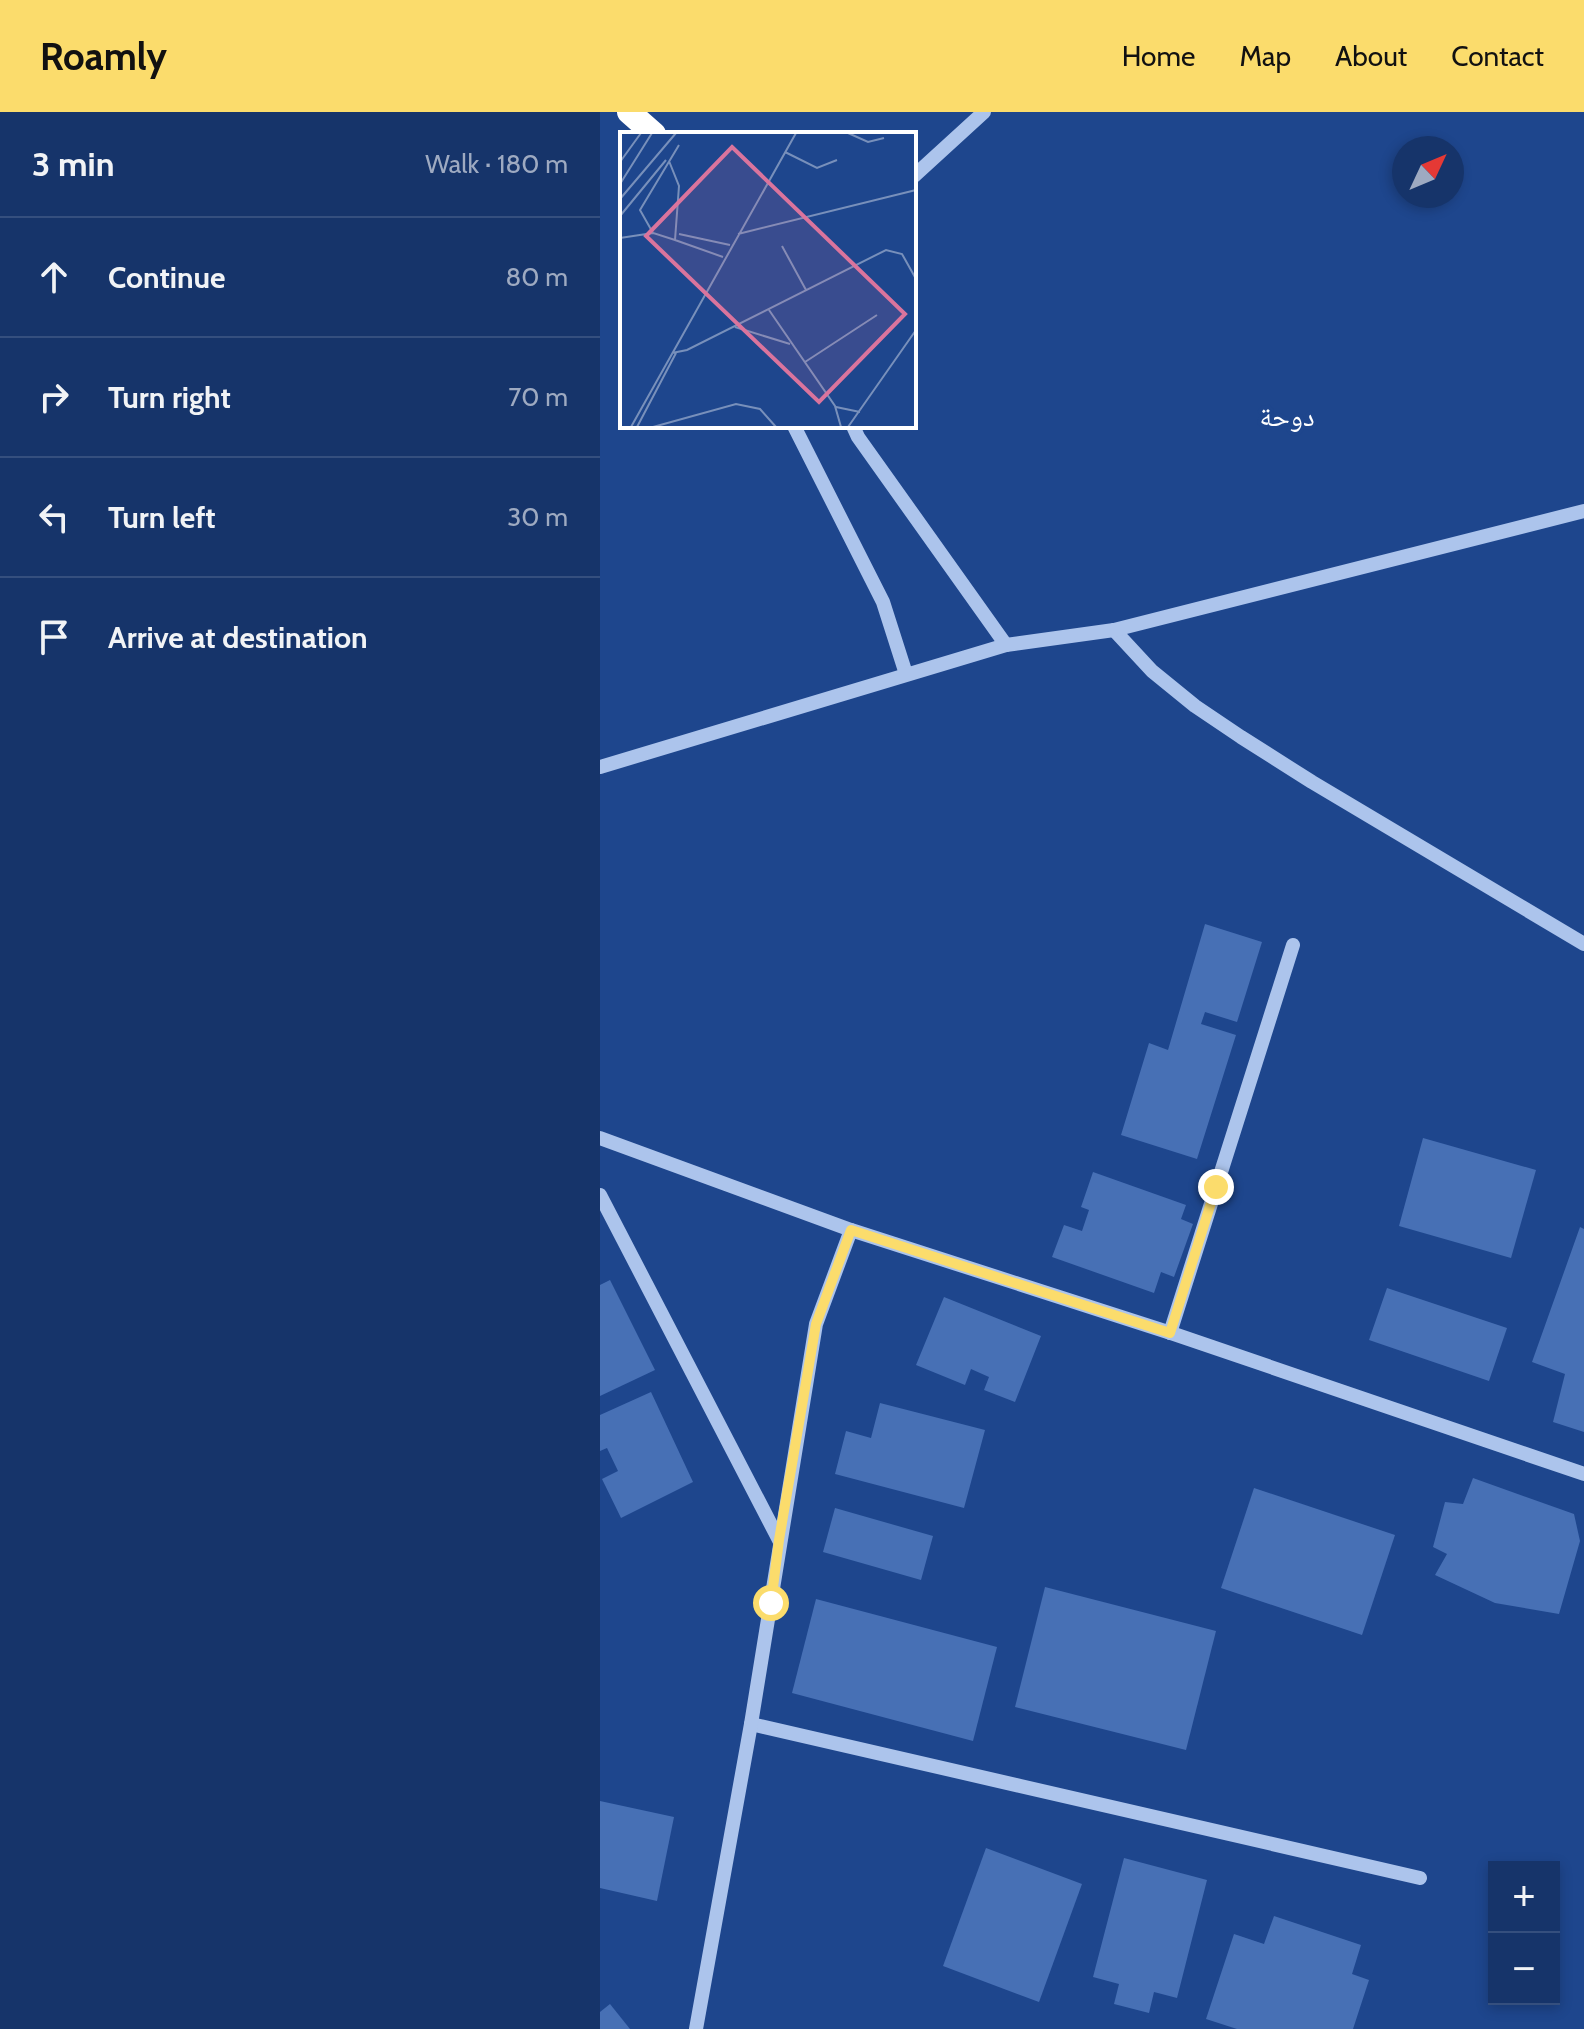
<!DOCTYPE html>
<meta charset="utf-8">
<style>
body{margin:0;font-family:Cabin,"Noto Naskh Arabic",sans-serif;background:#233f72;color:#f1f3f6}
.controls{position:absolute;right:24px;bottom:24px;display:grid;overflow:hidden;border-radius:0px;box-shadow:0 4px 12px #0003}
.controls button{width:72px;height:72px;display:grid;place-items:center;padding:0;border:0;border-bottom:2px solid #354f7e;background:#16346a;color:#f1f3f6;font:40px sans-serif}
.compass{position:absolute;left:792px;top:24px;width:72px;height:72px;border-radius:50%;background:#16346a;box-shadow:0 4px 12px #0003;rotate:46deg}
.stop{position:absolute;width:24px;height:24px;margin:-18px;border:6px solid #fbdc6c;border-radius:50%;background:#fff}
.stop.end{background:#fbdc6c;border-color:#fff;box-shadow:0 2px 8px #0008}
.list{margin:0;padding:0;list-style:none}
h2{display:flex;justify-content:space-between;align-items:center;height:104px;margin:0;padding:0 32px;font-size:34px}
h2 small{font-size:26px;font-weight:400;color:#9eaac1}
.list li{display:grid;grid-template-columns:52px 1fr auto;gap:24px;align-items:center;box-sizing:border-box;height:120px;padding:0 32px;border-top:2px solid #354f7e}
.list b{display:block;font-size:30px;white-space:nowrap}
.list em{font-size:26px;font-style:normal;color:#9eaac1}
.icon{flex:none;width:44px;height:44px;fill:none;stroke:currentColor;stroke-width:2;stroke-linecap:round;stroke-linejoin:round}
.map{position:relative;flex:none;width:984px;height:1917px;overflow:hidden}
header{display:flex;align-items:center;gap:48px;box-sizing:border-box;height:112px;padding:0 40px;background:#fbdc6c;color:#111}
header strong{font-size:38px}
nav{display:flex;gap:44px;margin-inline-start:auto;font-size:28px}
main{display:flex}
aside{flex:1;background:#16346a}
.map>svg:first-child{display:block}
.building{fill:#4770b5}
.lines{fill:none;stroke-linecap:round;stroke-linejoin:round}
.minor{stroke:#acc4ec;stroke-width:14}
.highway{stroke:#fff;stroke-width:24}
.route{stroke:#fbdc6c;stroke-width:10}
.labels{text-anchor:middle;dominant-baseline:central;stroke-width:8;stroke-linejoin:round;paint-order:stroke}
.quarter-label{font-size:28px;fill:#fff;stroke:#1e468d}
.inset-road{fill:none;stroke:#7890bb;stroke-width:2}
.view{fill:#da749d;fill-opacity:0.15;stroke:#da749d;stroke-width:4}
.inset-edge{fill:none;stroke:#fff;stroke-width:4}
</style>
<header>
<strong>Roamly</strong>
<nav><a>Home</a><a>Map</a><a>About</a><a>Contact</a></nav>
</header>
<main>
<aside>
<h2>3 min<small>Walk · 180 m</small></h2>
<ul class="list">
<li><svg class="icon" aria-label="ahead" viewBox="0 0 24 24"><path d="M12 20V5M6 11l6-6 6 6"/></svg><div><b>Continue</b></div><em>80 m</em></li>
<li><svg class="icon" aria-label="right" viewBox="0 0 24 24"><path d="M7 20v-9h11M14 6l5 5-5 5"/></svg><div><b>Turn right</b></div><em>70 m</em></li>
<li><svg class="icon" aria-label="left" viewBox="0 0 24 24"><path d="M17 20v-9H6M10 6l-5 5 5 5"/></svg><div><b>Turn left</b></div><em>30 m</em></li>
<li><svg class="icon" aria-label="arrive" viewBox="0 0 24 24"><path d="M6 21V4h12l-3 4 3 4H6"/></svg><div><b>Arrive at destination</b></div></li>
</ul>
</aside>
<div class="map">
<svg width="984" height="1917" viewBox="0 0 984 1917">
<rect width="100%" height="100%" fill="#1e468d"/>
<g class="building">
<polygon points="605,812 662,830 637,910 605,900 601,912 636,923 597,1047 521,1023 549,931 568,938"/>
<polygon points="823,1026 936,1058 911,1146 799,1114"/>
<polygon points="493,1060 586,1093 581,1107 593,1112 574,1165 561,1160 554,1181 452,1145 464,1113 482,1119 489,1098 481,1095"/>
<polygon points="980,1115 984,1117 984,1320 953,1310 965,1262 932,1250"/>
<polygon points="10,1168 55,1258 0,1284 0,1173"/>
<polygon points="787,1176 907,1216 889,1269 769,1228"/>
<polygon points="344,1185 441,1224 415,1290 384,1278 389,1265 371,1257 365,1273 316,1253"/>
<polygon points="51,1280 93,1370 21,1406 2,1367 18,1359 7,1336 0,1339 0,1303"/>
<polygon points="280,1291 385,1318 364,1396 235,1362 246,1319 271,1326"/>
<polygon points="873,1366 974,1402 980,1429 959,1502 895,1491 835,1463 847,1442 833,1435 845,1390 863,1392"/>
<polygon points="654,1376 795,1423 762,1523 621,1476"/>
<polygon points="235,1396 333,1424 321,1468 223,1440"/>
<polygon points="445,1475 616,1519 586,1638 415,1595"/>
<polygon points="216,1487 397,1535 373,1629 192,1581"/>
<polygon points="0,1689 74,1705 57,1789 0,1776"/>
<polygon points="386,1736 482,1772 439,1890 343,1854"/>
<polygon points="524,1746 607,1768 577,1886 554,1880 549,1901 514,1892 519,1872 493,1865"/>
<polygon points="674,1804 761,1833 752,1862 769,1868 753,1917 637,1917 606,1907 634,1822 664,1832"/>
<polygon points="10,1892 30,1917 0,1917 0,1900"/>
</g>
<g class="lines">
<g class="minor">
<polyline points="314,64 384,0"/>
<polyline points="194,314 283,490 306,562"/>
<polyline points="253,314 258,325 406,533"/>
<polyline points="514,518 552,559 595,594 641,625 712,670 984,832"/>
<polyline points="0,655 406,533 514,518 984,399"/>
<polyline points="0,1026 251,1118 574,1222 984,1362"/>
<polyline points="0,1083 179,1428"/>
<polyline points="570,1221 693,833"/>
<polyline points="151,1612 820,1766"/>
<polyline points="96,1917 151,1612 216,1212 251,1118"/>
</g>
<polyline class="highway" points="29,0 54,22"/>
</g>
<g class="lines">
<polyline class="route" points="171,1491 179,1428 216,1212 251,1118 570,1221 616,1075"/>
</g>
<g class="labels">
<g class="quarter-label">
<text x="687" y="304">دوحة</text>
</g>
</g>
<g transform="translate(20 20)">
<rect width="296" height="296" fill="#1e468d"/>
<path class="inset-road" d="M228,1L248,10L264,6M165,20L197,36L217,28M49,29L59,54L55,108L103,125M0,30L21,1M0,52L32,1M0,67L56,1M0,84L46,28M59,102L110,113M118,102L296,58M0,106L33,101M55,108L33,101L20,78L59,13M162,114L186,158M149,178L215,274L221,295M115,195L170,212M52,221L67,218L266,118L282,122L296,147M185,230L257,183M216,275L240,280M11,295L176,1M17,295L56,221M33,295L116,272L140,277L156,295M228,295L296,198"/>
<path class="view" d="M112,15L285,182L199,270L26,104Z"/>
<rect width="296" height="296" class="inset-edge"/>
</g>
</svg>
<div class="controls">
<button>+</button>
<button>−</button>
</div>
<svg class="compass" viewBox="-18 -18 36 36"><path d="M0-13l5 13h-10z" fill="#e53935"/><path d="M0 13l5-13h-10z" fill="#9eaac1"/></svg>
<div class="stop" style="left:171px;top:1491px"></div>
<div class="stop end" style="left:616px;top:1075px"></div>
</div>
</main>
